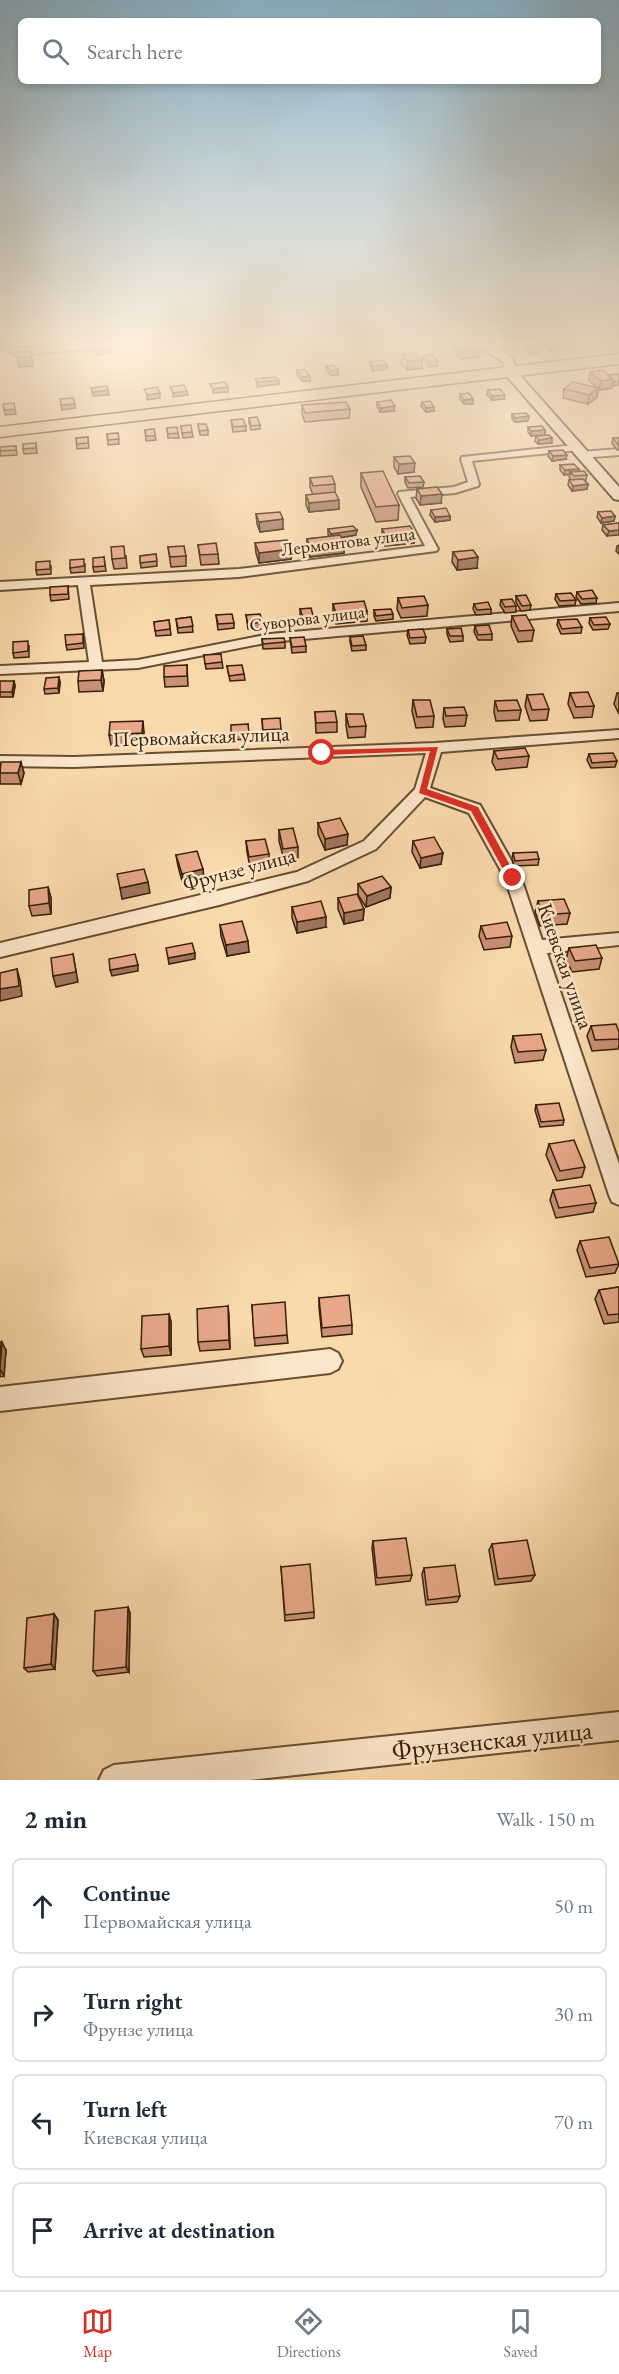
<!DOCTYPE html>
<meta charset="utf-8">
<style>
body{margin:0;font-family:"EB Garamond",serif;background:#f2f2f3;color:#1f2937}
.stop{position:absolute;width:18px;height:18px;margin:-14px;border:4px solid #d93025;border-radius:50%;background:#fff}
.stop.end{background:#d93025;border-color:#fff;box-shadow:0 2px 6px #0008}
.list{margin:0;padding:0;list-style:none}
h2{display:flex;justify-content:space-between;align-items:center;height:78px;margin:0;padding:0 24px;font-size:26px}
h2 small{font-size:20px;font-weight:400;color:#747a83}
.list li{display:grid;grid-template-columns:39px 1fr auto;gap:18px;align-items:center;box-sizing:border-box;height:96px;margin:0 12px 12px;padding:0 12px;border:2px solid #e0e1e3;border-radius:9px}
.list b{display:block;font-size:22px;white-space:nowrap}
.list p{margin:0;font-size:20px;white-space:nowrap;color:#747a83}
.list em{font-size:20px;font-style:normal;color:#747a83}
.icon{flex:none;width:33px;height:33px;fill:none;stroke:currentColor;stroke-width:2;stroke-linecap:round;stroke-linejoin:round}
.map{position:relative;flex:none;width:619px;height:1780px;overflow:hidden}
.search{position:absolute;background:#fff;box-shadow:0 3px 9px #0003;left:18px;right:18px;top:18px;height:66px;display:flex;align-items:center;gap:15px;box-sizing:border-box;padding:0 21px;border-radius:9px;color:#747a83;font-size:22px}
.sheet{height:510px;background:#fff}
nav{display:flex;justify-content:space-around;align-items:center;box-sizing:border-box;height:84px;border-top:2px solid #e0e1e3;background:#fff;font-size:16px;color:#747a83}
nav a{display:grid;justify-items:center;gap:3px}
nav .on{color:#d93025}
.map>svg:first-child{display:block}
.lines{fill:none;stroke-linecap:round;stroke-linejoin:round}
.street-casing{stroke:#674e30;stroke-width:4}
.secondary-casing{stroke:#362006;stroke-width:4}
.highway-casing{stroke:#362006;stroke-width:3}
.street{fill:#fce6c9;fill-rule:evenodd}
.secondary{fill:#fce6c9;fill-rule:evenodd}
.highway{fill:#fad9ac;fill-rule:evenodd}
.wall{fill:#c89076;stroke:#362006;stroke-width:1.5}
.shaded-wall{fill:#a27660;stroke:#362006;stroke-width:1.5}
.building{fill:#e8a889;stroke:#362006;stroke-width:1.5}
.route{fill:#d93025}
.labels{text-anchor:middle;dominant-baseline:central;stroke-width:5;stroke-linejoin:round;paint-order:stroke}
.far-street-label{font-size:18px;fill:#362006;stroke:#fce6c9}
.street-label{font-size:21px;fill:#362006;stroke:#fce6c9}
.near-street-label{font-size:26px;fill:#362006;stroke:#fce6c9}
</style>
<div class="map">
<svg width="619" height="1780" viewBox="0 0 619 1780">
<rect width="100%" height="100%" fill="#fad9ac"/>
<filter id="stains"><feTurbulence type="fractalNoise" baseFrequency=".00333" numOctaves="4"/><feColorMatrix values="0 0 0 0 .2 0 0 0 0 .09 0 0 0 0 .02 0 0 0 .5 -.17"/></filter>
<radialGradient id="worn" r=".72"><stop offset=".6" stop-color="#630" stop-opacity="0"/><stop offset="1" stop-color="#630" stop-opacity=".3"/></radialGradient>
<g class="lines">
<defs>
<g id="street">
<polygon points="110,342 143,342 139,345 14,355 10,352 14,349"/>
<polygon points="575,445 579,446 579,450 472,461 479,484 478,486 455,493 410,497 438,549 436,551 239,577 90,585 102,662 138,660 270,634 619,603 619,611 270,642 138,668 0,674 0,666 89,662 78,585 0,590 0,582 239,569 425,546 398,494 399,492 454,487 468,482 461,459 462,457"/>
<polygon points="619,449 619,455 581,458 576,455 581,452"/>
<polygon points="619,730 619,738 441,752 430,788 480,805 521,878 542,940 619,933 619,945 547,953 619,1164 619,1205 612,1202 609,1195 505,878 469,813 425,797 376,849 308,881 219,905 0,957 0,943 297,872 364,841 415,789 426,753 74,767 0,766 0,756 74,757 435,743"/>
<polygon points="330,1349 338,1353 342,1361 338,1369 330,1373 0,1411 0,1387"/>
<polygon points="619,1712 619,1740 250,1780 99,1780 104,1770 114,1765"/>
</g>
<polygon id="secondary" points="474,342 488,342 513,358 516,371 619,487 619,500 614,499 506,375 503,362"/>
<polygon id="highway" points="619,354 619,364 0,437 0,427"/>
</defs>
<use href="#street" class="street-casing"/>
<use href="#secondary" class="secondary-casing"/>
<use href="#highway" class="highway-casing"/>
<use href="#street" class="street"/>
<use href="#secondary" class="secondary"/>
<use href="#highway" class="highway"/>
</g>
<g class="wall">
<polygon points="453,342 480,349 479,357 461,359 453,351"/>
<polygon points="543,342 559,345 558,350 549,351 543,346"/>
<polygon points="562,342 574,342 575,347 566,348 561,345"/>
<polygon points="577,342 593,342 592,345 582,347"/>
<polygon points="594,342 610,342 609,344 599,346"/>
<polygon points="528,345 539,353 532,354 527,350"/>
<polygon points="402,355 422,368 407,370 401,364"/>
<polygon points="423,356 437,366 429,367 423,360"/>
<polygon points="370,362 387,365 387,369 373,371 370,366"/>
<polygon points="326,366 338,370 338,375 330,375 326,370"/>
<polygon points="297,370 310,381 302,381 297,375"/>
<polygon points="590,372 608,375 618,374 613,386 612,385 612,388 599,390 598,389 597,397 588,404 563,398 564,389 597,387 589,381"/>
<polygon points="488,390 504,399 492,400 487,395"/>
<polygon points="460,394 473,399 473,404 464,404 460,399"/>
<polygon points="377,402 394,411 380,412 377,406"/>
<polygon points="422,402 434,411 426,412 421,406"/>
<polygon points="302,405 350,409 349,418 305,422 302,414"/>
<polygon points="512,414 528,421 515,422 512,419"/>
<polygon points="249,418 260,425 260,429 251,430 249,423"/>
<polygon points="231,420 246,426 246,431 233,432"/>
<polygon points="198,424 208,430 208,435 200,435"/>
<polygon points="181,426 192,432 193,437 183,438"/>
<polygon points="528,427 545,430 545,435 531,436 528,432"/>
<polygon points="167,428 178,433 179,438 168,438"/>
<polygon points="154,429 156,440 146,441 145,430"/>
<polygon points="118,433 119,444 108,445 107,434"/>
<polygon points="536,436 552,443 538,444 535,441"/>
<polygon points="88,437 89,448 77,449 76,438"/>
<polygon points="613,438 619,438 619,450 617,450 612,443"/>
<polygon points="36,443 37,453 24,454 23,449"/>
<polygon points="16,446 17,455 0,456 0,447"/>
<polygon points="549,451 566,459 552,461 548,456"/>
<polygon points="394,457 414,472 398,474 394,467"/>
<polygon points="560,465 579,469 578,471 587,475 586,480 584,480 588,484 587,489 572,491 568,485 569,480 572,480 569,477 570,474 564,475 560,470"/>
<polygon points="361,473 399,505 398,520 376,522 361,487"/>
<polygon points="405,477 424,482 423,487 408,488 405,482"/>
<polygon points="310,478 335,484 335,492 339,509 309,512 306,505 306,495 313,495 310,487"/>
<polygon points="417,489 441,503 420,505 416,498"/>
<polygon points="431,510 450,516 450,520 435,522 430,515"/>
<polygon points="598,512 615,516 614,521 601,523 597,517"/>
<polygon points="256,514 283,529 260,532 257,524"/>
<polygon points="619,523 607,536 602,530 603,525"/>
<polygon points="328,529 356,535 341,538 344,543 344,553 310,557 307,549 307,539 329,537 328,534"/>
<polygon points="382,529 414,533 414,543 385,546 382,539"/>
<polygon points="255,543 291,549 291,559 259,563 256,553"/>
<polygon points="198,545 218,554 219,564 201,565"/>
<polygon points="619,545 619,554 616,551 617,546"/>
<polygon points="168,547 186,556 186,566 171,567"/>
<polygon points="453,552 477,568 457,570 452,562"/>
<polygon points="156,554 157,566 141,568 140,556"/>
<polygon points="126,556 127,568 114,569 112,559"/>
<polygon points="104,557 106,571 94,572 93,567"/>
<polygon points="85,564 85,572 71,573 70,568"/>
<polygon points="51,566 51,574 37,575 36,570"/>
<polygon points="68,586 69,599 51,601 50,595"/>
<polygon points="577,592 597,598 596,603 581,604 576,597"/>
<polygon points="556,594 576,600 575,605 559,606 555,599"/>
<polygon points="516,596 531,605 530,610 521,611 516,602"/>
<polygon points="398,598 428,605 427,616 401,618 397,609"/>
<polygon points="501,600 516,606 516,612 505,613 500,605"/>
<polygon points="333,604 367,611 367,621 336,624 333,615"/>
<polygon points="474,604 491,609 491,614 476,615 473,609"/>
<polygon points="300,609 314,619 314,624 304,625 300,614"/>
<polygon points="374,610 393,614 393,619 376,621 374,616"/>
<polygon points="216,615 234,623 234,628 218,630"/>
<polygon points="246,615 263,622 263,628 248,629"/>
<polygon points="512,616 534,630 532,641 518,642 511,626"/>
<polygon points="191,617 193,632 178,633 176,619"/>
<polygon points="590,618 610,624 608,629 593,630 589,623"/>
<polygon points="169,620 171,635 156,636 154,622"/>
<polygon points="558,620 582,627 581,633 561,634 557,625"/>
<polygon points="475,626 492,634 492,640 478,640 474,632"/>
<polygon points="447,629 463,636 463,641 450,642 447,634"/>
<polygon points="408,630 426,637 425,643 410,644 407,635"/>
<polygon points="83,634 84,648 67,650 66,645"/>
<polygon points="350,637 366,645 366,650 352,651 350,642"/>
<polygon points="290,638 306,646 306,652 292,653"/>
<polygon points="262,639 285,642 285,648 263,649"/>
<polygon points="29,646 29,657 14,658 13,653"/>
<polygon points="204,655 222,662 223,668 206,669"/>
<polygon points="187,665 188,686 165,687 164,677"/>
<polygon points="227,666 244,674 245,680 230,681"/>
<polygon points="102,670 104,681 103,691 79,692 78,681"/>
<polygon points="59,677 60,683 59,693 45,694 44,689"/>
<polygon points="14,681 15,686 13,697 0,697 0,692"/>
<polygon points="570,693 594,706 592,717 574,718 568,704"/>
<polygon points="617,693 619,693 619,714 614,704"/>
<polygon points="527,695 549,709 547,720 530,721 525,706"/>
<polygon points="413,700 434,716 433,727 416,728 412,711"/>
<polygon points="495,701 521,710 519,720 496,721 494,712"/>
<polygon points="444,708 467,715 465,726 445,727 443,719"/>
<polygon points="315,712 337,722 337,732 316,733"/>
<polygon points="346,714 366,726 365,737 348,738 346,725"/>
<polygon points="262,719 281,729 281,734 263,735"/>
<polygon points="248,724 249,739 232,740 231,734"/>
<polygon points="144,732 143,744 111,745 109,735"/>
<polygon points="494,751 529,756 527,767 496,770 492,762"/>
<polygon points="589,754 617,761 615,767 591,768 587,760"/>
<polygon points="0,764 24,773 21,784 0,784"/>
<polygon points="318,823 347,845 325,850 318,834"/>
<polygon points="279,830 298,847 298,858 284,860 279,841"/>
<polygon points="246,841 269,854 269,865 250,867 247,852"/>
<polygon points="413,841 441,864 420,868 412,852"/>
<polygon points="513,853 539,859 538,865 514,866 512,859"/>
<polygon points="176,855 203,869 204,880 183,885 178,866"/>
<polygon points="358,884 391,887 390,898 366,907 358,895"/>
<polygon points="48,887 51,898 51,914 32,916 29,906"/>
<polygon points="338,898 364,909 363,920 344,924 338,909"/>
<polygon points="538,901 570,913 567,924 540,926 535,912"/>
<polygon points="292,907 326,927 297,933 292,918"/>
<polygon points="220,925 249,952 227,956 221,936"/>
<polygon points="481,926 512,936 510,947 484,950 479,936"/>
<polygon points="569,948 602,958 599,969 572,972 566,959"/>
<polygon points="591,1026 619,1032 619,1045 618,1049 592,1051 587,1036"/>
<polygon points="513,1036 546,1050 543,1060 515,1063 511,1047"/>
<polygon points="536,1105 564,1120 563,1125 540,1127 535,1110"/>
<polygon points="549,1144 585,1167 582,1177 557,1181 546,1155"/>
<polygon points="553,1190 596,1203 593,1212 556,1218 550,1200"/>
<polygon points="580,1241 619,1264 615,1273 586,1277 577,1250"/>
<polygon points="619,1287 619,1322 604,1324 595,1299 599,1290"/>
<polygon points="319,1298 352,1325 352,1334 322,1337 319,1307"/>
<polygon points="252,1305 287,1335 288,1343 255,1346"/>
<polygon points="228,1306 230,1349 200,1351 198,1342"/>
<polygon points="169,1314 171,1322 171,1355 144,1357 141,1349"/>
<polygon points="0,1342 6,1350 4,1376 0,1377"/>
<polygon points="373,1541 412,1575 410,1581 376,1585 372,1548"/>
<polygon points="492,1544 535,1575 531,1581 495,1585 489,1550"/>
<polygon points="281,1567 314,1612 314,1618 285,1621"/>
<polygon points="424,1568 460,1596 457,1602 426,1605 422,1574"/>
<polygon points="128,1607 130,1613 129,1672 97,1676 93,1671"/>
<polygon points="54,1614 58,1620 55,1669 28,1672 24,1668"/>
</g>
<g class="shaded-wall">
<polygon points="42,342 57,342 57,344 42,345"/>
<polygon points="207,342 218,342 218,344 207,345"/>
<polygon points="230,342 242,342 242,343 230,344"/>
<polygon points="583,342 593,342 592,345 582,347"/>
<polygon points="600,342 610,342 609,344 599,346"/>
<polygon points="575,343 575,347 566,348 567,344"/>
<polygon points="559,345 558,350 549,351 550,347"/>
<polygon points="540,348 539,353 532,354 533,349"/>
<polygon points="110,349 111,353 96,355 96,350"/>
<polygon points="480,349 479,357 461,359 462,351"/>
<polygon points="31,351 33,366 19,367 17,358"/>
<polygon points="422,360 422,368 407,370 407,361"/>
<polygon points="438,361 437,366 429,367 429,362"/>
<polygon points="387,365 387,369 373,371 373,366"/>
<polygon points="338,370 338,375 330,375 330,371"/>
<polygon points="310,376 310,381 302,381 302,377"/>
<polygon points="613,379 612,388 599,390 601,381"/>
<polygon points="279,380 279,384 257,387 257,382"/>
<polygon points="614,381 619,381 619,385 613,386"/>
<polygon points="228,387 228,392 213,393 213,389"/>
<polygon points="598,388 597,397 588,404 589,395"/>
<polygon points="108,390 109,395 93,396 92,392"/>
<polygon points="187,391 188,395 173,397 173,393"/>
<polygon points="160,393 160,398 147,400 147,395"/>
<polygon points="505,395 504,399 492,400 492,396"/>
<polygon points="473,399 473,404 464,404 464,400"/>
<polygon points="75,404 75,408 62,410 61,405"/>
<polygon points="395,406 394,411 380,412 381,408"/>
<polygon points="434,407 434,411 426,412 426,408"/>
<polygon points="15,409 16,414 5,415 4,410"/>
<polygon points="529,416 528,421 515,422 515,418"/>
<polygon points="545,430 545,435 531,436 531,431"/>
<polygon points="552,438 552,443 538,444 539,440"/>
<polygon points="567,455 566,459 552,461 553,456"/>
<polygon points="415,463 414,472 398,474 399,464"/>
<polygon points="579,469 578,474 570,472 570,474 564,475 565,470"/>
<polygon points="588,484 587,489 572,491 573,486"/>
<polygon points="442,494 441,503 420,505 421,496"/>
<polygon points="339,500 339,509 309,512 309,503"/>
<polygon points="450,516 450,520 435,522 435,517"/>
<polygon points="615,516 614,521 601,523 602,518"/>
<polygon points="283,519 283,529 260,532 259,522"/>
<polygon points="357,530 356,535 331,539 331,534"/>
<polygon points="619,530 619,535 607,536 609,531"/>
<polygon points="414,533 414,543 385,546 386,536"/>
<polygon points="344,543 344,553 310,557 310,547"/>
<polygon points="291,549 291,559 259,563 259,553"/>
<polygon points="478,557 477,568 457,570 458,560"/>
<polygon points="102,670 104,681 103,691 101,680"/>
<polygon points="59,677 60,683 59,693 58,688"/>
<polygon points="14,681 15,686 13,697 12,692"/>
<polygon points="143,721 144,732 143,744 142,733"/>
<polygon points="21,762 24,773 21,784 18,773"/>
<polygon points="348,834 347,845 325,850 325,839"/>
<polygon points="443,853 441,864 420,868 421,858"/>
<polygon points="203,869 204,880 183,885 182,874"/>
<polygon points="148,882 150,893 122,899 120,888"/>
<polygon points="48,887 51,898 51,914 49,903"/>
<polygon points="391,887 390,898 366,907 367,896"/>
<polygon points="364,909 363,920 344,924 344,913"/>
<polygon points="326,917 326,927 297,933 297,922"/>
<polygon points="248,941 249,952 227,956 226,945"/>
<polygon points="195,953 195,959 169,964 168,958"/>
<polygon points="73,954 78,982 56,987 53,976"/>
<polygon points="138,965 138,971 112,976 110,970"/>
<polygon points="17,969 20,980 22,996 0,1001 0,989"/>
<polygon points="228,1306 229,1315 230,1349 229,1340"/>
<polygon points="169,1314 171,1322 171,1355 169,1346"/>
<polygon points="2,1342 6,1350 4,1376 0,1369"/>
<polygon points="128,1607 130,1613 129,1672 126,1667"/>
<polygon points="54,1614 58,1620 55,1669 51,1664"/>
</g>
<g class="building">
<polygon points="453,342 473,342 480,349 462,351"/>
<polygon points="543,342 554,342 559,345 550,347"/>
<polygon points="564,342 574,342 575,343 567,344"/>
<polygon points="535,344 540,348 533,349 528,345"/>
<polygon points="109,345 110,349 96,350 94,346"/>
<polygon points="31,351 32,357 17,358 16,352"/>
<polygon points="416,353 422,360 407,361 402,355"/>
<polygon points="431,355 438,361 429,362 423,356"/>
<polygon points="383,360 387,365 373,366 370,362"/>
<polygon points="334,365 338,370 330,371 326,366"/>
<polygon points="297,370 305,370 310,376 302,377"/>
<polygon points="603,370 613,379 601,381 590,372"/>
<polygon points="618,374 619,375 619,381 614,381 608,375"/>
<polygon points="276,377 279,380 257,382 255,379"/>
<polygon points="225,382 228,387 213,389 210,384"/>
<polygon points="573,382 598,388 589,395 564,389"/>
<polygon points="184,385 187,391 173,393 170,387"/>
<polygon points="107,386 108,390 92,392 91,388"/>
<polygon points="157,387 160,393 147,395 144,389"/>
<polygon points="500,389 505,395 492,396 488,390"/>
<polygon points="469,393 473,399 464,400 460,394"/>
<polygon points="73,398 75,404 61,405 60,399"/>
<polygon points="391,400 395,406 381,408 377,402"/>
<polygon points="430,401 434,407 426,408 422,402"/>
<polygon points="346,402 350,409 305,413 302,405"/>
<polygon points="14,403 15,409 4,410 3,404"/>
<polygon points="526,413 529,416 515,418 512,414"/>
<polygon points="257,417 260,425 251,426 249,418"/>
<polygon points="243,419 246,426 233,427 231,420"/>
<polygon points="198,424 206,424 208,430 199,431"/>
<polygon points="191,425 192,432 182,433 181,426"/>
<polygon points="542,426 545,430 531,431 528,427"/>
<polygon points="177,427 178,433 168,434 167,428"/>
<polygon points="154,429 155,436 146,436 145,430"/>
<polygon points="118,433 119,439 108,440 107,434"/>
<polygon points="549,435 552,438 539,440 536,436"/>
<polygon points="88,437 88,443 77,444 76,438"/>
<polygon points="613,438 619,438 619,445 618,445"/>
<polygon points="36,443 36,448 23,449 23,444"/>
<polygon points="16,446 16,450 0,451 0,447"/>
<polygon points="563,450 567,455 553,456 549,451"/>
<polygon points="410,456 415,463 399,464 394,457"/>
<polygon points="574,464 579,469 565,470 560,465"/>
<polygon points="383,471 399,505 376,507 361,473"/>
<polygon points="584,471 587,475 574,476 570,472"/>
<polygon points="332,476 335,484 313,486 310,478"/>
<polygon points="420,476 424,482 409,483 405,477"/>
<polygon points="583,479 588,484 573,486 569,480"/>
<polygon points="437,487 442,494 421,496 417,489"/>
<polygon points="335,492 339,500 309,503 306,495"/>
<polygon points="446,508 450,516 435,517 431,510"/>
<polygon points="611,511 615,516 602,518 598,512"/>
<polygon points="280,512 283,519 259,522 256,514"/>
<polygon points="619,523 619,530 609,531 603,525"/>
<polygon points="353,526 357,530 331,534 328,529"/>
<polygon points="410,526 414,533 386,536 382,529"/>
<polygon points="340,535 344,543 310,547 307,539"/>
<polygon points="287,540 291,549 259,553 255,543"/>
<polygon points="216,543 218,554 200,555 198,545"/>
<polygon points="124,546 125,558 112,559 111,547"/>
<polygon points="184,546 186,556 170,557 168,547"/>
<polygon points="473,550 478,557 458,560 453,552"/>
<polygon points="156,554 157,561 140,563 140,556"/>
<polygon points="104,557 105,566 93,567 93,558"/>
<polygon points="84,559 84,566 70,568 70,560"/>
<polygon points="50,561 50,569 36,570 36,562"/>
<polygon points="68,586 68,594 50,595 50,587"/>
<polygon points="592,590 597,598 582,599 577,592"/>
<polygon points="571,593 576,600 560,601 556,594"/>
<polygon points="526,595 531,605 522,606 516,596"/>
<polygon points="424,596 428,605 402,608 398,598"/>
<polygon points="512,599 516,606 505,607 501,600"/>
<polygon points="364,601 367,611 336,614 333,604"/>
<polygon points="488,602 491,609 477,610 474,604"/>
<polygon points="311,608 314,619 304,620 300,609"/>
<polygon points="391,609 393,614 376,616 374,610"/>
<polygon points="232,614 234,623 218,624 216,615"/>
<polygon points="260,614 263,622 248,624 246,615"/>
<polygon points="526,615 534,630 519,631 512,616"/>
<polygon points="191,617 193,626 178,628 176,619"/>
<polygon points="606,617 610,624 594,625 590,618"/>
<polygon points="577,619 582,627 562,629 558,620"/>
<polygon points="169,620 170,629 155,631 154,622"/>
<polygon points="489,625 492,634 478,635 475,626"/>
<polygon points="461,628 463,636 450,636 447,629"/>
<polygon points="423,629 426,637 410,638 408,630"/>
<polygon points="83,634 83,643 66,645 65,635"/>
<polygon points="363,636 366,645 352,646 350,637"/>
<polygon points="304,637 306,646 292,647 290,638"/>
<polygon points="284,638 285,642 263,644 262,639"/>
<polygon points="28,641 28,651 13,653 13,642"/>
<polygon points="221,654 222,662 205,664 204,655"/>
<polygon points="187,665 187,676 164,677 164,666"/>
<polygon points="242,665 244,674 229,676 227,666"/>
<polygon points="102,670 101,680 78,681 79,671"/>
<polygon points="59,677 58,688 44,689 46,678"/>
<polygon points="0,681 14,681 12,692 0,692"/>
<polygon points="588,692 594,706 576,707 570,693"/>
<polygon points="543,694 549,709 532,710 527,695"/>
<polygon points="413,700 430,700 434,716 417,717"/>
<polygon points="517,700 521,710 498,711 495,701"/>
<polygon points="464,707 467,715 446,716 444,708"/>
<polygon points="335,711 337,722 316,723 315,712"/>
<polygon points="346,714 363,714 366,726 349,727"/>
<polygon points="280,718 281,729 263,730 262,719"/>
<polygon points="143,721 142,733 109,735 110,722"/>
<polygon points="248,724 249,733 231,734 231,725"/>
<polygon points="525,748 529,756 498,759 494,751"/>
<polygon points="613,753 617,761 592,763 589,754"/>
<polygon points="1,762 21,762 18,773 0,773"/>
<polygon points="340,818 348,834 325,839 318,823"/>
<polygon points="293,828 298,847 283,849 279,830"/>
<polygon points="434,837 443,853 421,858 413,841"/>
<polygon points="265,839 269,854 249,857 246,841"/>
<polygon points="197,851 203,869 182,874 176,855"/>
<polygon points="537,852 539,859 515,861 513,853"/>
<polygon points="144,869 148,882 120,888 117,874"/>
<polygon points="382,876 391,887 367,896 358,884"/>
<polygon points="48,887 49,903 29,906 29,890"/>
<polygon points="357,894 364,909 344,913 338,898"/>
<polygon points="564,899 570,913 542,915 538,901"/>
<polygon points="321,901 326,917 297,922 292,907"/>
<polygon points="242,921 248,941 226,945 220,925"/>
<polygon points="507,922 512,936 486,939 481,926"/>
<polygon points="192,943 195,953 168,958 166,948"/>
<polygon points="596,945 602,958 575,961 569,948"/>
<polygon points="73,954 76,972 53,976 51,958"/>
<polygon points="135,954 138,965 110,970 109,959"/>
<polygon points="17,969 19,986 0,989 0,973"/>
<polygon points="616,1024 619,1032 619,1039 595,1040 591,1026"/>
<polygon points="541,1034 546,1050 518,1052 513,1036"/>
<polygon points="559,1103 564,1120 541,1122 536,1105"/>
<polygon points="574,1140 585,1167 560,1171 549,1144"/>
<polygon points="590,1185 596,1203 559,1208 553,1190"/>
<polygon points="609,1237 619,1264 590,1268 580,1241"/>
<polygon points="619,1287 619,1314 608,1315 599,1290"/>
<polygon points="349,1295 352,1325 322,1328 319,1298"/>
<polygon points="285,1302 287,1335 254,1338 252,1305"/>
<polygon points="228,1306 229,1340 198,1342 197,1309"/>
<polygon points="169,1314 169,1346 141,1349 142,1316"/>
<polygon points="0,1342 2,1342 0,1361"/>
<polygon points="406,1538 412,1575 377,1578 373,1541"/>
<polygon points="527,1540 535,1575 498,1579 492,1544"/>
<polygon points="310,1564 314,1612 285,1615 281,1567"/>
<polygon points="455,1565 460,1596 428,1600 424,1568"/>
<polygon points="128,1607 126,1667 93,1671 95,1611"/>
<polygon points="54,1614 51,1664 24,1668 27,1618"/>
</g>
<linearGradient id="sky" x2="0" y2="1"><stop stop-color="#8ab6d0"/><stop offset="0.58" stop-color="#fdeeda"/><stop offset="1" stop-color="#fdeeda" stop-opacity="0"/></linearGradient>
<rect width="619" height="591" fill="url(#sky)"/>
<polygon class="route" points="438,747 427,789 478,807 517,878 516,880 509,880 471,811 419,793 430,751 322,755 318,753 322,750"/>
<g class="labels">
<g class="far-street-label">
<text transform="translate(348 541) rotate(-7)">Лермонтова улица</text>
<text transform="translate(307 618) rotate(-7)">Суворова улица</text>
</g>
<g class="street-label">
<text transform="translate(201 736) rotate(-2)">Первомайская улица</text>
<text transform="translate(239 869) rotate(-15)">Фрунзе улица</text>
<text transform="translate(566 966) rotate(71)">Киевская улица</text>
</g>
<g class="near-street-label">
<text transform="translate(492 1740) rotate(-6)">Фрунзенская улица</text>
</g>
</g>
<rect width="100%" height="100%" filter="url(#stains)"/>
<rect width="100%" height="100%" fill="url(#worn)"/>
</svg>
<div class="stop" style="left:322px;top:753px"></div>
<div class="stop end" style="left:513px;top:878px"></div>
<div class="search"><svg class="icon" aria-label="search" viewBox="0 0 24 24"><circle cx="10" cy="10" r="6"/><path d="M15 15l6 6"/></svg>Search here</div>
</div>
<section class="sheet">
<h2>2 min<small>Walk · 150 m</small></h2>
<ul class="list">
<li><svg class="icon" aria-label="ahead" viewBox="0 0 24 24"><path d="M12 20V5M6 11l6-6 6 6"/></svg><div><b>Continue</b><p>Первомайская улица</p></div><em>50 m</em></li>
<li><svg class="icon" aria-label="right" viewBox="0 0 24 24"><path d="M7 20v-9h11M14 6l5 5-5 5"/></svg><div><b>Turn right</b><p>Фрунзе улица</p></div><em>30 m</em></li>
<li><svg class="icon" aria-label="left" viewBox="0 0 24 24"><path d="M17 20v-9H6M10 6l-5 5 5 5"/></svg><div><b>Turn left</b><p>Киевская улица</p></div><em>70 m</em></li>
<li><svg class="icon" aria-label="arrive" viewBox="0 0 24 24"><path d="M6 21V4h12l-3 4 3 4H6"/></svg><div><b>Arrive at destination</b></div></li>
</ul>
</section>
<nav>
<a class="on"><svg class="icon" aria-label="map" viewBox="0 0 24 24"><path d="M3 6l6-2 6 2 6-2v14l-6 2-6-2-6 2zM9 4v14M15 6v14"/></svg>Map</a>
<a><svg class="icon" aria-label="directions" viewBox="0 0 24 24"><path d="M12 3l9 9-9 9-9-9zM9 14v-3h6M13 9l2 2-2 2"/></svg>Directions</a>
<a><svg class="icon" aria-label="saved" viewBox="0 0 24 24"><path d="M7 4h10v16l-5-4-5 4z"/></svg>Saved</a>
</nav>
